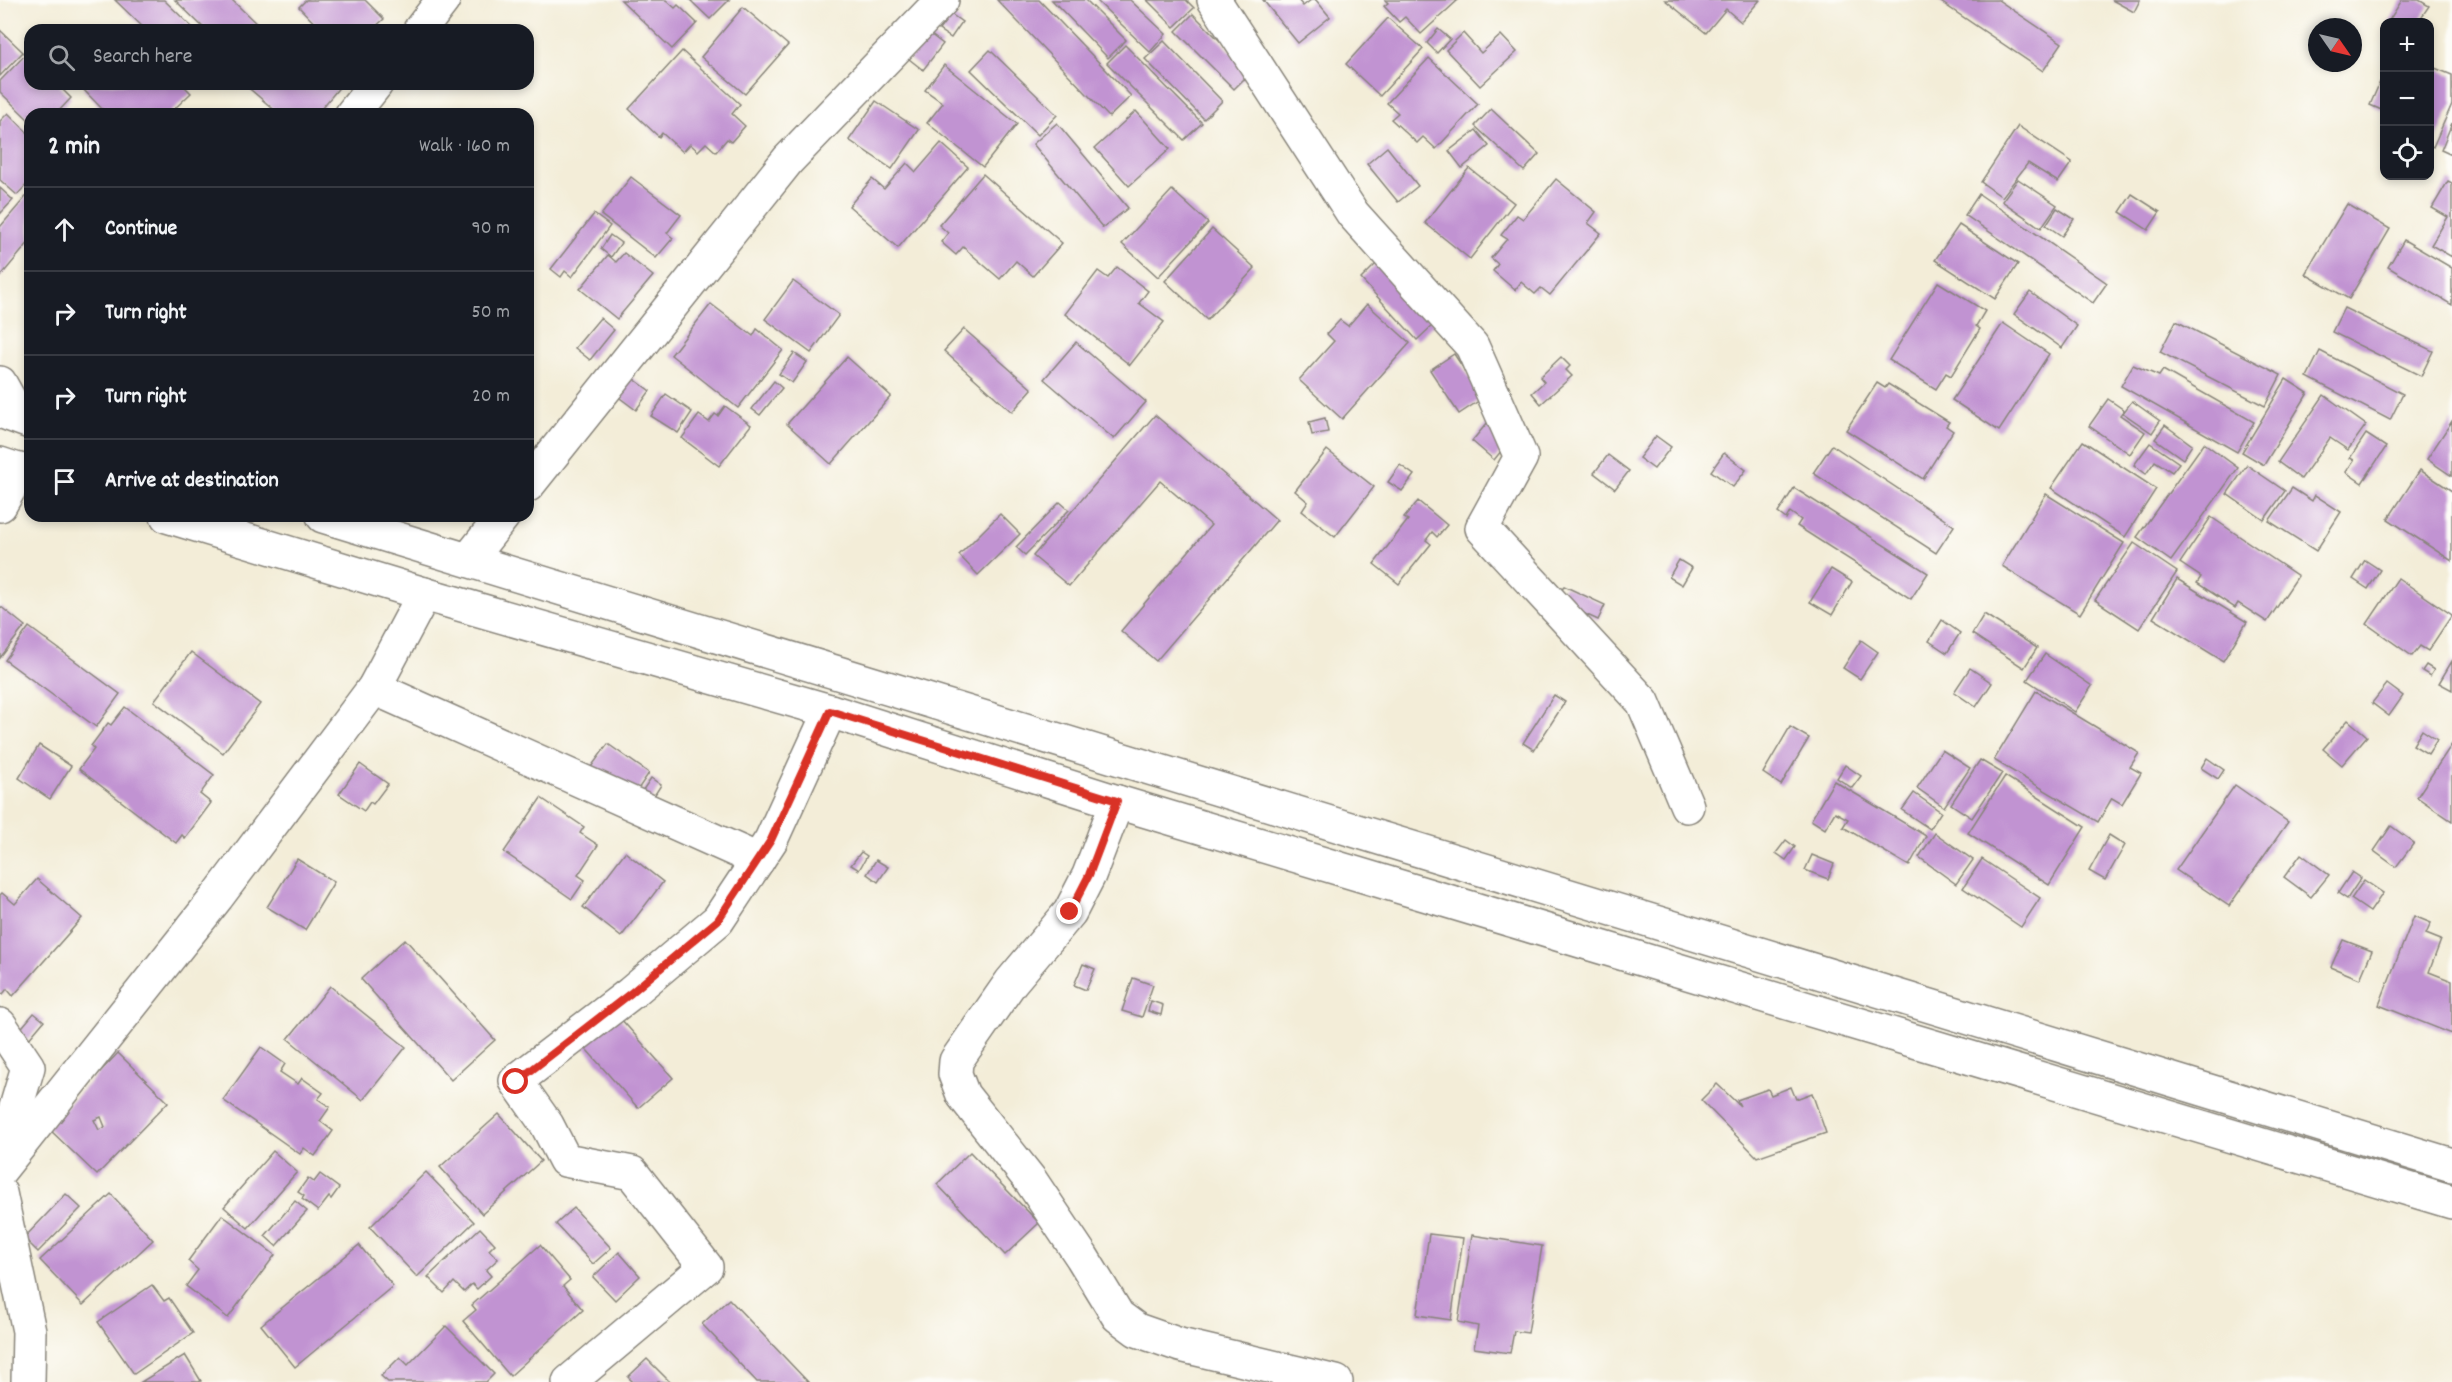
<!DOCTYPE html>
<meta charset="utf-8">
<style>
body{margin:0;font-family:Dekko,sans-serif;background:#20242c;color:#f1f3f6}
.controls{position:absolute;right:18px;top:18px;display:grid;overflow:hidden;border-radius:12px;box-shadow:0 3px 9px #0003}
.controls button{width:54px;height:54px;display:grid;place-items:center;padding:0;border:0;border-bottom:2px solid #363941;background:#171b24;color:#f1f3f6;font:30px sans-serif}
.compass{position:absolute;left:2308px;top:18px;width:54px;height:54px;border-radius:50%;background:#171b24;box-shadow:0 3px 9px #0003;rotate:124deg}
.stop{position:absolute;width:18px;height:18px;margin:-14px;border:4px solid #d93025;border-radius:50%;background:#fff}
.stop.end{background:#d93025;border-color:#fff;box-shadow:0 2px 6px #0008}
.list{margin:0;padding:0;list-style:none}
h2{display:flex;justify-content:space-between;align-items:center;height:78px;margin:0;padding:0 24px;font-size:26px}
h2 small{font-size:20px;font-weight:400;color:#9ea1a6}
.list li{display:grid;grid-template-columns:39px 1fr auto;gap:18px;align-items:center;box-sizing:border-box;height:84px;padding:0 24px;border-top:2px solid #363941}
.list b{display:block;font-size:22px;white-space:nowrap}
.list em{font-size:20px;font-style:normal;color:#9ea1a6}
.icon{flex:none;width:33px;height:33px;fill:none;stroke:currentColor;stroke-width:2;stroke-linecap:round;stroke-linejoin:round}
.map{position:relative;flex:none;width:2452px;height:1382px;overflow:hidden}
.search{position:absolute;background:#171b24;box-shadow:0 3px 9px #0003;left:24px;top:24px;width:510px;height:66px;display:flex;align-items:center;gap:15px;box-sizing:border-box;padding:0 21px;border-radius:18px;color:#9ea1a6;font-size:22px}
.panel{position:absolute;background:#171b24;box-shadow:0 3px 9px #0003;left:24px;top:108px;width:510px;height:414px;border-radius:18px}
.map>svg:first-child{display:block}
.building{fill:#c193d2;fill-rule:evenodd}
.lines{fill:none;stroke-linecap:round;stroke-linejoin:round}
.minor-casing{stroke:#88847a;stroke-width:36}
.major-casing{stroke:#88847a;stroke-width:36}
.minor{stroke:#fff;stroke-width:33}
.major{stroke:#fff;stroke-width:33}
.route{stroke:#d93025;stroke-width:8}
</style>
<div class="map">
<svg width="2452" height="1382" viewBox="0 0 2452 1382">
<rect width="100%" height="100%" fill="#fdfcf7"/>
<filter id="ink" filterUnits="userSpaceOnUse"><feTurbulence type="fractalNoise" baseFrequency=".0167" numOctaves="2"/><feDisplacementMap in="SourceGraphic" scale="12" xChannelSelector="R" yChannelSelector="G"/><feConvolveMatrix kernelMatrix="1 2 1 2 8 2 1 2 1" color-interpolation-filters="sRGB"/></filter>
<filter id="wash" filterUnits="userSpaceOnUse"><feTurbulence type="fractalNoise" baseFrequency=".008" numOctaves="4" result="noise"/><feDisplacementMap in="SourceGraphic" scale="24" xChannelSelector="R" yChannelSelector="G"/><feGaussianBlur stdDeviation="1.35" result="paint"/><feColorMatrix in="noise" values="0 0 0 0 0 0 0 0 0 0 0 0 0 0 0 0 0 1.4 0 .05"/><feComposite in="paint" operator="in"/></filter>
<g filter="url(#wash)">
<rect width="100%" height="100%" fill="#f3edd8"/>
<g id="blocks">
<g class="building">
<polygon points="115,0 164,0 195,30 146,30"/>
<polygon points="175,0 232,0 263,30 206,30"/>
<polygon points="306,0 365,0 384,19 372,30 321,30 299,7"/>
<polygon points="621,0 666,0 675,8 678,5 697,23 672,49"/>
<polygon points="690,0 729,0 710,19"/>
<polygon points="997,0 1039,0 1131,96 1109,117"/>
<polygon points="1052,0 1086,0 1126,40 1108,58"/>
<polygon points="1096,0 1130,0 1166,34 1150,52"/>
<polygon points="1147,0 1186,0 1194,8 1174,27"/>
<polygon points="1263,0 1298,0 1303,6 1311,0 1316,0 1330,17 1298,43"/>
<polygon points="1385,0 1458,0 1421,34 1405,17 1399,22 1384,6 1388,3"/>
<polygon points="1665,0 1760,0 1741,22 1726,9 1706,33"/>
<polygon points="1938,0 1998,0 2062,43 2043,71"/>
<polygon points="2112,0 2140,0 2134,12"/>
<polygon points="2402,0 2419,0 2429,6 2418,22 2388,22"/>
<polygon points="743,7 788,45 745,94 701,57"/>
<polygon points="951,14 962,22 951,38 939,30"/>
<polygon points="1193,14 1251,72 1234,89 1176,31"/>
<polygon points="1388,18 1423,49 1380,96 1346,64"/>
<polygon points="1438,29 1450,39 1437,53 1427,43"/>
<polygon points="0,30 23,52 0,76"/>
<polygon points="1463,33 1481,53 1501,35 1517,52 1480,86 1446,50"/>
<polygon points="930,34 943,44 923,70 909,59"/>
<polygon points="1164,41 1222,101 1204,119 1145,59"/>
<polygon points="1125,45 1202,123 1184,140 1107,63"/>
<polygon points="990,50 1057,115 1038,135 971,70"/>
<polygon points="682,51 740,104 732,114 745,126 731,142 727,139 716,152 706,143 698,151 690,144 683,152 662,133 659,137 629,109"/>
<polygon points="26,54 30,58 30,84 57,84 71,98 56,114 30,114 30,121 0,92 0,81"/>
<polygon points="1429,58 1478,104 1436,149 1423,137 1417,143 1391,119 1398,113 1387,103"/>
<polygon points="944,65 1017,124 983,167 927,123 943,103 925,90"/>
<polygon points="2430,66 2452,75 2452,104 2433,147 2430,145"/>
<polygon points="2380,82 2384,84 2384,111 2370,105"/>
<polygon points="89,84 182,84 191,93 169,114 107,114 83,89"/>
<polygon points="244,84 342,84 317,114 279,114"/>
<polygon points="876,101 919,130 892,169 849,140"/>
<polygon points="1491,109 1539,154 1524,171 1475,126"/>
<polygon points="1136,111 1170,149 1129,186 1095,148"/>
<polygon points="8,113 30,135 30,181 17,195 0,180 0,121"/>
<polygon points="1057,123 1128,208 1103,228 1033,144"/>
<polygon points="2452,123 2452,155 2441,150"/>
<polygon points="2018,126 2072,162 2058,182 2028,163 2002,197 1981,182"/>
<polygon points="1476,130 1489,146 1462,168 1449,151"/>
<polygon points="941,143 968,167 898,248 849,206 872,179 884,189 907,163 916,172"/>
<polygon points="1387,147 1418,186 1398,202 1367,164"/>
<polygon points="1469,168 1514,203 1470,259 1425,223"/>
<polygon points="983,174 1062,243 1033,276 1016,261 1000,279 963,247 956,255 941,242 948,233 939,225"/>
<polygon points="631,177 681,215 667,233 673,238 656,258 601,215"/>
<polygon points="1556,179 1596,212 1588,223 1601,233 1550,295 1541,288 1535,294 1521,282 1515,290 1493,271 1498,264 1491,258 1507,239 1501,235 1517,215 1523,219"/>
<polygon points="2018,179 2057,205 2041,228 2002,201"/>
<polygon points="2448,181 2452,183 2452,257 2431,245 2448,217 2432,208"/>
<polygon points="0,188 13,200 0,214"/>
<polygon points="1172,190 1208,223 1158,277 1122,244"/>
<polygon points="30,192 30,241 0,277 0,227"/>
<polygon points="1979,194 2107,283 2093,303 1965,215"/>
<polygon points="2132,194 2160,212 2148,230 2120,212"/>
<polygon points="2347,204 2390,229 2349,299 2305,274"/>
<polygon points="2057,208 2074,219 2062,236 2046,225"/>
<polygon points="594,214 610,226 572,277 565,271 561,277 551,269"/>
<polygon points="1959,225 2018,264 1995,299 1935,260"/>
<polygon points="1212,229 1255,268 1207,320 1165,281"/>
<polygon points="610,235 621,243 611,257 601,249"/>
<polygon points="2404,240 2452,268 2452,305 2388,267"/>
<polygon points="624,253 653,276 617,319 580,289 608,255 616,262"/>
<polygon points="1378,262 1435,323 1417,340 1361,279"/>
<polygon points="1117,267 1148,291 1139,303 1164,322 1130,365 1065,314 1098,271 1108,278"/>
<polygon points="793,281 839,315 811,353 765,319"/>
<polygon points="1938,282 1985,311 1976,326 1980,329 1951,376 1946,373 1936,389 1889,360"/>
<polygon points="2030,292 2077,326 2062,348 2014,314"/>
<polygon points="711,304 753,336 757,329 783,350 738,408 671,355"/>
<polygon points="1367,304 1410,343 1342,419 1299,380 1334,341 1327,334 1340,320 1348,326"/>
<polygon points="2344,308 2433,351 2421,376 2332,332"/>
<polygon points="600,318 614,330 590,360 575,348"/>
<polygon points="2176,321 2281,375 2265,406 2160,352"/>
<polygon points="2003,323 2049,354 1999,431 1952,400"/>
<polygon points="964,329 1032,389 1012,412 944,351"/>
<polygon points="1076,342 1146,402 1114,439 1044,379"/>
<polygon points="2320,351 2403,394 2390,420 2307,377"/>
<polygon points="794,353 807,362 792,383 779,374"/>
<polygon points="1454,354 1483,398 1459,414 1430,370"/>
<polygon points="847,357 891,396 831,464 787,424"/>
<polygon points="1561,357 1570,366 1566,370 1572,376 1541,404 1532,393 1544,382 1540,377"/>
<polygon points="2133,365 2159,376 2163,370 2254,422 2237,452 2121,386"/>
<polygon points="626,373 650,391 636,410 612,392"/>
<polygon points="2286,379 2308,393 2264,465 2242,452"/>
<polygon points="774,381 782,388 760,415 752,409"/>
<polygon points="1877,383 1885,388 1888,384 1949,422 1946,426 1953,431 1923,479 1846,430"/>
<polygon points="666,394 692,412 678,433 651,416"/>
<polygon points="2324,395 2366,425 2348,450 2330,438 2301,479 2278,462"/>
<polygon points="2108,399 2124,410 2120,415 2145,432 2130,454 2089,426"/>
<polygon points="2132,401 2160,421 2152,433 2123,413"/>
<polygon points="725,406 751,425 719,466 682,438 699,415 709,422 715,414 718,416"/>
<polygon points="1155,415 1277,520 1156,661 1121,631 1211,525 1160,481 1069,586 1033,556"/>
<polygon points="1325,418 1328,432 1312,435 1309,422"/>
<polygon points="2452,421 2452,476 2427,459"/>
<polygon points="1488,422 1510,440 1494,460 1472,441"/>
<polygon points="2165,425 2192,445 2183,459 2155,439"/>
<polygon points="2366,434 2386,447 2362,483 2346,472 2354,460 2350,458"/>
<polygon points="1656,436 1671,447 1654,469 1639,458"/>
<polygon points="2083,441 2156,489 2125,537 2051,488"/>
<polygon points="2150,443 2179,463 2172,472 2155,461 2146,474 2134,465"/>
<polygon points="2204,443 2238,468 2171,561 2137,537"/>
<polygon points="1832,445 1954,526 1936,553 1813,473"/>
<polygon points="1327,450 1374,487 1335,537 1302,511 1308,502 1295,491"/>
<polygon points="1724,453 1746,470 1733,487 1711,471"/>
<polygon points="1608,455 1629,471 1615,489 1594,473"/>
<polygon points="1400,465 1414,475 1402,491 1388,482"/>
<polygon points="2247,465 2285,491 2264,520 2227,494"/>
<polygon points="2420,470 2452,491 2452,561 2388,519"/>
<polygon points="1794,488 1928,573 1911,599 1797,526 1801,520 1790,512 1786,519 1778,513"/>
<polygon points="2292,488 2312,501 2315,495 2341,512 2316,551 2269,521"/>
<polygon points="2046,494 2124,543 2080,614 2002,566"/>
<polygon points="1418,501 1447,525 1437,537 1432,532 1426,540 1431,544 1399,584 1374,564 1408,520 1404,518"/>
<polygon points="1060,502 1069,510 1025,555 1016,547"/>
<polygon points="1000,514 1020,534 978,575 959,555"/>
<polygon points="2211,517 2298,576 2267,622 2238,603 2235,608 2197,583 2201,577 2180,563"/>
<polygon points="2134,543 2177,572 2139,629 2095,600"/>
<polygon points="1679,560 1692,568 1682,585 1669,577"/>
<polygon points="2365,560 2380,570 2368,589 2353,579"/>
<polygon points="1831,569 1852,582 1832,615 1810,602"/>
<polygon points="2398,578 2452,615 2428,651 2420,646 2412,656 2367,624"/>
<polygon points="2177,579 2247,622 2223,661 2153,618"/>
<polygon points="1564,586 1605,605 1598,620 1557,601"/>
<polygon points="0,606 25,626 0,658"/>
<polygon points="1984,614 2037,648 2024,668 1972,634"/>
<polygon points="1942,620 1960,633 1947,653 1929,641"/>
<polygon points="29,627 120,694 96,727 5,660"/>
<polygon points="1861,640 1878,652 1860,679 1843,668"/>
<polygon points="191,652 260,704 223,753 154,701"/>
<polygon points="2045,654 2092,686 2075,712 2027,680"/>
<polygon points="2452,661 2452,690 2439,683"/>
<polygon points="2426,665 2434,670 2430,676 2422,671"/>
<polygon points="1970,668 1992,683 1976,707 1954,692"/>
<polygon points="2387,684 2403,696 2389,716 2372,703"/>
<polygon points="2036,691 2139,753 2130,767 2141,773 2122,804 2112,798 2098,822 1994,760"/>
<polygon points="1554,695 1565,702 1534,750 1523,743"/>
<polygon points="125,707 214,775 200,794 211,803 185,838 182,835 176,843 79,769 94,749 91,746 108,723 111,725"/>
<polygon points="2348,720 2367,736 2342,765 2323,749"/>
<polygon points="1790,727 1809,738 1781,785 1763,773"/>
<polygon points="2422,730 2437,740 2428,754 2413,745"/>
<polygon points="608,744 649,773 630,801 588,771"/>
<polygon points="2452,744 2452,821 2417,797"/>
<polygon points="39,745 71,766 50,799 19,778"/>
<polygon points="1942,750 1970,768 1944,807 1917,788"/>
<polygon points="2207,758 2224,770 2218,779 2201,768"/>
<polygon points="1980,760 2002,773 1972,818 1951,804"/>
<polygon points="360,764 388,784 373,804 370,802 364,811 339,794"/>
<polygon points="1845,765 1861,776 1852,788 1837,778"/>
<polygon points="2005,776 2085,827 2049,885 1968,833"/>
<polygon points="651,778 661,785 647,807 636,800"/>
<polygon points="1834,781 1926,836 1909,866 1843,827 1848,819 1835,812 1825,829 1811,820"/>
<polygon points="2235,785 2288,822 2229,906 2176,870"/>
<polygon points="1914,793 1941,812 1930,829 1902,810"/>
<polygon points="541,798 584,827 580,833 598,845 578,875 585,880 572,899 504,852"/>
<polygon points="2391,826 2414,843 2396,867 2374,851"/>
<polygon points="1935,833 1973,860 1956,884 1919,857"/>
<polygon points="2109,835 2125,845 2105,880 2089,871"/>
<polygon points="1786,840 1795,847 1786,860 1776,853"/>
<polygon points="625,852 663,882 621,937 583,907"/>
<polygon points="861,852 867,856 859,870 851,865"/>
<polygon points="2301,854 2329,875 2311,897 2284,877"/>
<polygon points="1812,855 1834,864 1828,879 1805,870"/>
<polygon points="297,859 334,882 305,930 267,907"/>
<polygon points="1982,859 2040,898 2021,927 1963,888"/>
<polygon points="876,860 888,867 878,882 867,874"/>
<polygon points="2352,872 2361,878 2347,899 2338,893"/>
<polygon points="37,879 82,918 13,996 7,989 3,994 0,992 0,895 2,893 15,904"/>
<polygon points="2364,880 2383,893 2370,912 2351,899"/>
<polygon points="2414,916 2431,923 2426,934 2441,940 2429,972 2452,981 2452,1034 2379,1005"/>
<polygon points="405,939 495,1040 451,1080 361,979"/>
<polygon points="2343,940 2372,951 2360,979 2331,967"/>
<polygon points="1083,964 1095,969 1086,990 1074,985"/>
<polygon points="1133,978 1153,985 1142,1017 1122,1011"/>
<polygon points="330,986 406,1047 363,1100 288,1039"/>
<polygon points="1151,1001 1163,1005 1161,1015 1148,1011"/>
<polygon points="613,1010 673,1078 638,1108 579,1041"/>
<polygon points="34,1013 44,1021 28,1040 18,1032"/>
<polygon points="261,1047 285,1064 280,1072 298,1084 302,1078 323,1093 318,1099 330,1107 320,1121 333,1131 315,1156 304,1148 300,1154 223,1100"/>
<path d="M118,1053L168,1102L97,1175L47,1127ZM101,1117L105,1127L99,1130L94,1120Z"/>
<polygon points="1717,1084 1740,1106 1737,1100 1768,1089 1771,1095 1791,1087 1796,1099 1812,1093 1826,1133 1757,1157 1701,1100"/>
<polygon points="499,1114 541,1161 482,1214 440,1167"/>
<polygon points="273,1151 297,1172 248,1228 224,1207"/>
<polygon points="970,1152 1039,1223 1005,1255 937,1184"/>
<polygon points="426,1172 474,1222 417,1277 370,1227"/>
<polygon points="320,1174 339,1188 331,1199 329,1197 318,1211 302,1199 304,1196 298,1192 308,1178 314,1182"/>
<polygon points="66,1194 81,1208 38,1252 24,1238"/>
<polygon points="111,1194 153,1240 83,1305 40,1260"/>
<polygon points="295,1201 307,1211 276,1246 265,1236"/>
<polygon points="574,1208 611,1248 593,1264 556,1224"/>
<polygon points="222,1215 275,1255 228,1318 186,1286 198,1270 188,1261"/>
<polygon points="480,1228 495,1244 489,1250 498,1259 486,1270 491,1276 477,1289 472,1284 464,1292 454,1282 444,1293 428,1277"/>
<polygon points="1429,1234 1463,1238 1451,1320 1417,1315"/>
<polygon points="1472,1235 1542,1246 1528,1333 1514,1331 1510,1353 1474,1348 1478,1326 1458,1322"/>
<polygon points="359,1245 393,1286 295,1367 261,1325"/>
<polygon points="540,1245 570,1280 563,1286 583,1310 510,1376 463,1321 476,1310 472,1305"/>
<polygon points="619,1252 640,1276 615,1300 593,1277"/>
<polygon points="152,1285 164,1301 169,1298 193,1333 134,1374 98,1322"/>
<polygon points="729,1299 808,1382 757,1382 702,1324"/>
<polygon points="446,1326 494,1374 486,1382 388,1382 381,1376 400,1357 408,1365"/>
<polygon points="185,1355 201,1381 199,1382 141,1382"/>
<polygon points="647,1359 670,1382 633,1382 628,1377"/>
</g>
</g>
</g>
<g filter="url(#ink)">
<use href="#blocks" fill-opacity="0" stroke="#88847a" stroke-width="1.5"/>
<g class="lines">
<defs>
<g id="minor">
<polyline points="1214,0 1353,214 1472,346 1521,457 1482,528 1643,702 1687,806"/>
<polyline points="420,30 443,0"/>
<polyline points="352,114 376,84"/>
<polyline points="0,383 19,417"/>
<polyline points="528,485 788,160 942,0"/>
<polyline points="0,505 20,470"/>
<polyline points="469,559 503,516"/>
<polyline points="374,688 758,860"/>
<polyline points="1117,802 1089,875 1070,912 1011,982 956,1061 955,1074 963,1095 1031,1181 1082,1257 1118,1316 1137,1330 1180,1345 1336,1382"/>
<polyline points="0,1025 28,1067 1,1158"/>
<polyline points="0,1170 217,897 374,688 424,594"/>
<polyline points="0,1193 29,1331 28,1382"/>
<polyline points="569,1382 706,1267 632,1173 565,1160 547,1125 516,1081 631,993 718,920 771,840 830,711"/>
</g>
<g id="major">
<polyline points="0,411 30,422"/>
<polyline points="0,464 30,474"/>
<polyline points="167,516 424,594 830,711 1117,802 2452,1202"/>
<polyline points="323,516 2452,1165"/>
</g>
</defs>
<use href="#minor" class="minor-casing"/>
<use href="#major" class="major-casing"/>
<use href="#minor" class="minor"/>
<use href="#major" class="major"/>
</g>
</g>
<g class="lines" filter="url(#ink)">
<polyline class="route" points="516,1082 631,993 718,920 771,840 830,711 1117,801 1089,875 1070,912"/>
</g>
</svg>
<div class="controls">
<button>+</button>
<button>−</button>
<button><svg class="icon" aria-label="locate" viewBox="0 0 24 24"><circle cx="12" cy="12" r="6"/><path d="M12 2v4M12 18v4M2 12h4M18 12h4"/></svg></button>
</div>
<svg class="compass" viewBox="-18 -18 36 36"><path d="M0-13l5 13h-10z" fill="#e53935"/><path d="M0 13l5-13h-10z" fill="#9ea1a6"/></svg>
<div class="stop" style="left:516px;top:1082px"></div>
<div class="stop end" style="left:1070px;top:912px"></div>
<div class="search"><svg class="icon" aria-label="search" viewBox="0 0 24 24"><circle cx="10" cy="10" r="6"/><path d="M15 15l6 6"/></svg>Search here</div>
<section class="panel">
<h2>2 min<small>Walk · 160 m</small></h2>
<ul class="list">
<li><svg class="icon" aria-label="ahead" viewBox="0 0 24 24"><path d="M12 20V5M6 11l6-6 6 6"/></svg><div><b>Continue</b></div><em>90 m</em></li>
<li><svg class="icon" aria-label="right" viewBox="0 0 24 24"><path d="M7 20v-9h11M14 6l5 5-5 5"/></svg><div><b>Turn right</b></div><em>50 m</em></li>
<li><svg class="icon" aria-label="right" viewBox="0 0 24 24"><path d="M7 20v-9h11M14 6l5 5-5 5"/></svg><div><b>Turn right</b></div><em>20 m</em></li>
<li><svg class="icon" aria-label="arrive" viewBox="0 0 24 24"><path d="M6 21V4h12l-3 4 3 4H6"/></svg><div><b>Arrive at destination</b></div></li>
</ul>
</section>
</div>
